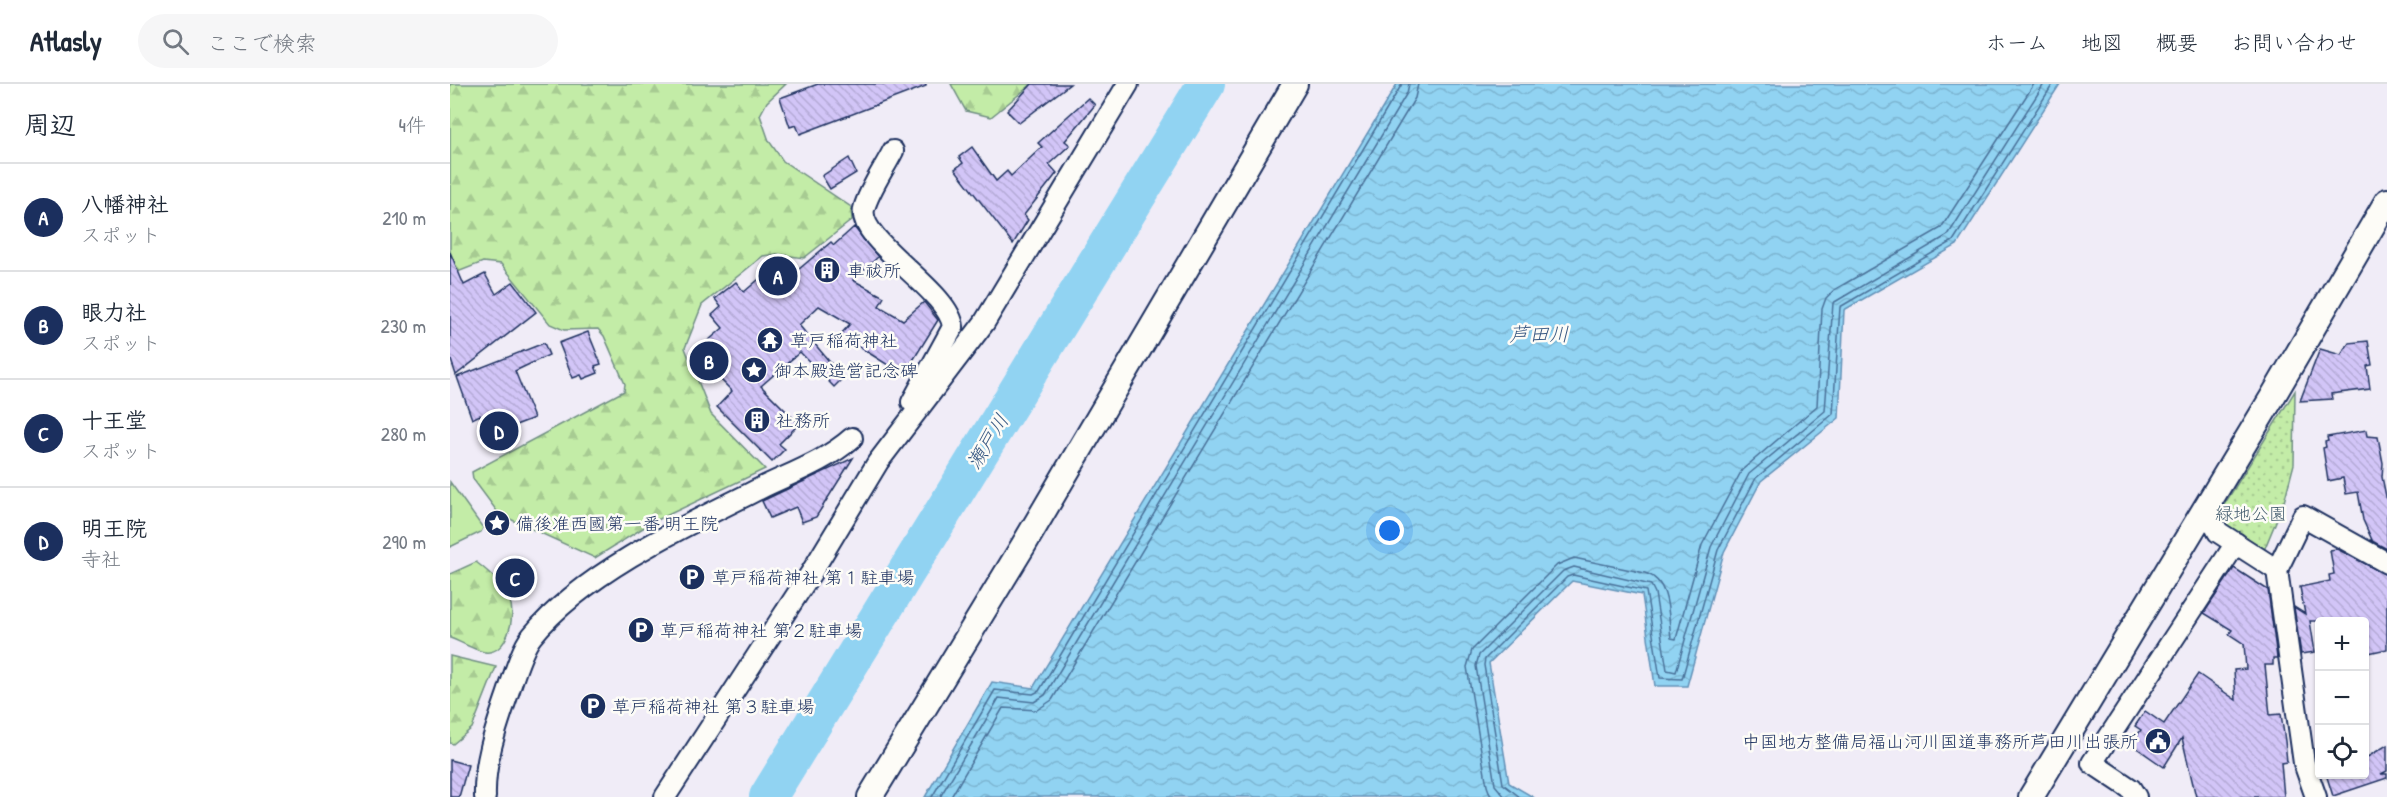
<!DOCTYPE html>
<html lang="ja">
<meta charset="utf-8">
<style>
body{margin:0;font-family:"Patrick Hand","Klee One",sans-serif;background:#f6f6f7;color:#1f2937}
.controls{position:absolute;right:18px;bottom:18px;display:grid;overflow:hidden;border-radius:6px;box-shadow:0 2px 4px #0004}
.controls button{width:54px;height:54px;display:grid;place-items:center;padding:0;border:0;border-bottom:2px solid #e0e1e3;background:#fff;color:#1f2937;font:30px sans-serif}
.you{position:absolute;left:940px;top:447px;width:21px;height:21px;margin:-15px;border:4px solid #fff;border-radius:50%;background:#1a73e8;box-shadow:0 0 0 9px #1a73e833}
.badge{display:grid;place-items:center;width:39px;height:39px;border-radius:50%;background:#1b2f5e;color:#fff;font-size:20px;font-weight:700}
.pin{position:absolute;translate:-50% -50%;border:3px solid #fff;box-shadow:0 2px 6px #0006}
.list{margin:0;padding:0;list-style:none}
h2{display:flex;justify-content:space-between;align-items:center;height:78px;margin:0;padding:0 24px;font-size:26px}
h2 small{font-size:20px;font-weight:400;color:#747a83}
.list li{display:grid;grid-template-columns:39px 1fr auto;gap:18px;align-items:center;box-sizing:border-box;height:108px;padding:0 24px;border-top:2px solid #e0e1e3}
.list b{display:block;font-size:22px;white-space:nowrap}
.list p{margin:0;font-size:20px;white-space:nowrap;color:#747a83}
.list em{font-size:20px;font-style:normal;color:#747a83}
.icon{flex:none;width:33px;height:33px;fill:none;stroke:currentColor;stroke-width:2;stroke-linecap:round;stroke-linejoin:round}
.map{position:relative;flex:none;width:1937px;height:713px;overflow:hidden}
header{display:flex;align-items:center;gap:36px;box-sizing:border-box;height:84px;padding:0 30px;background:#fff;border-bottom:2px solid #e0e1e3}
header strong{font-size:28px}
nav{display:flex;gap:33px;margin-inline-start:auto;font-size:21px}
.search{width:420px;height:54px;background:#f6f6f7;display:flex;align-items:center;gap:15px;box-sizing:border-box;padding:0 21px;border-radius:33px;color:#747a83;font-size:22px}
main{display:flex}
aside{flex:1;background:#fff}
.map>svg:first-child{display:block}
.green{fill:#c3eca7;stroke:#6f8e82;stroke-width:1.5}
.forest{fill:url(#forest-firs);stroke:#6f8e82;stroke-width:1.5}
.park{fill:url(#park-dots);stroke:#6f8e82;stroke-width:1.5}
.water{fill:url(#water-waves);stroke:#6291b7;stroke-width:1.5}
.lines{fill:none;stroke-linecap:round;stroke-linejoin:round}
.shore{stroke:#4a7199;stroke-width:1.5}
.river{stroke:#91d3f2;stroke-width:38}
.building{fill:url(#building-back-hatch);stroke:#1b2f5e;stroke-width:1.5}
.minor-casing{stroke:#1b2f5e;stroke-width:24}
.tertiary-casing{stroke:#1b2f5e;stroke-width:28}
.minor{stroke:#fdfcf7;stroke-width:20}
.tertiary{stroke:#fdfcf7;stroke-width:24}
.labels{text-anchor:middle;dominant-baseline:central;stroke-width:5;stroke-linejoin:round;paint-order:stroke}
.poi-label{font-size:18px;fill:#1b2f5e;stroke:#fdfcf7;text-anchor:start}
.park-label{font-size:18px;fill:#455e70;stroke:#fdfcf7}
.water-label{font-size:20px;font-style:italic;fill:#385883;stroke:#fdfcf7}
</style>
<header>
<strong>Atlasly</strong>
<div class="search"><svg class="icon" aria-label="search" viewBox="0 0 24 24"><circle cx="10" cy="10" r="6"/><path d="M15 15l6 6"/></svg>ここで検索</div>
<nav><a>ホーム</a><a>地図</a><a>概要</a><a>お問い合わせ</a></nav>
</header>
<main>
<aside>
<h2>周辺<small>4件</small></h2>
<ul class="list">
<li><span class="badge">A</span><div><b>八幡神社</b><p>スポット</p></div><em>210 m</em></li>
<li><span class="badge">B</span><div><b>眼力社</b><p>スポット</p></div><em>230 m</em></li>
<li><span class="badge">C</span><div><b>十王堂</b><p>スポット</p></div><em>280 m</em></li>
<li><span class="badge">D</span><div><b>明王院</b><p>寺社</p></div><em>290 m</em></li>
</ul>
</aside>
<div class="map">
<svg width="1937" height="713" viewBox="0 0 1937 713">
<defs>
<pattern id="forest-firs" width="22" height="20" patternUnits="userSpaceOnUse" patternTransform="scale(1.5)"><rect width="22" height="20" fill="#c3eca7"/><path d="M5 1l3.5 6h-7zM16 11l3.5 6h-7z" fill="#a7cb92"/></pattern>
<pattern id="park-dots" width="8" height="8" patternUnits="userSpaceOnUse" patternTransform="scale(1.5)"><rect width="8" height="8" fill="#c3eca7"/><path d="M2 2h.1M6 6h.1" fill="none" stroke="#a7cb92" stroke-width="1.8" stroke-linecap="round"/></pattern>
<pattern id="water-waves" width="16" height="10" patternUnits="userSpaceOnUse" patternTransform="scale(1.5)"><rect width="16" height="10" fill="#91d3f2"/><path d="M0 5q4-4 8 0t8 0" fill="none" stroke="#7cb5d2"/></pattern>
<pattern id="building-back-hatch" width="6" height="6" patternUnits="userSpaceOnUse" patternTransform="scale(1.5)"><rect width="6" height="6" fill="#d2c5f7"/><path d="M-1 5l2 2M0 0l6 6M5-1l2 2" fill="none" stroke="#b4aad6"/></pattern>
</defs>
<rect width="100%" height="100%" fill="#f0ecf7"/>
<filter id="ink" filterUnits="userSpaceOnUse"><feTurbulence type="fractalNoise" baseFrequency=".0167" numOctaves="2"/><feDisplacementMap in="SourceGraphic" scale="12" xChannelSelector="R" yChannelSelector="G"/><feConvolveMatrix kernelMatrix="1 2 1 2 8 2 1 2 1" color-interpolation-filters="sRGB"/></filter>
<g filter="url(#ink)">
<polygon class="green" points="0,398 33,444 31,448 0,463"/>
<g class="forest">
<polygon points="0,0 336,0 317,18 310,31 319,57 333,77 401,123 402,136 354,174 327,170 313,172 252,221 235,264 261,330 315,385 201,439 145,474 49,430 23,395 22,388 174,307 175,300 154,252 148,245 114,246 100,240 51,180 33,178 0,191"/>
<polygon points="501,0 582,0 541,33 516,27"/>
<path d="M26,478C38,487 55,502 60,517C66,533 57,571 35,568C29,568 9,557 0,554V490Z"/>
<polygon points="0,572 46,583 22,644 3,660 0,659"/>
</g>
<polygon class="park" points="1845,307 1844,380 1834,418 1812,471 1764,437"/>
<polygon class="water" points="947,0 1610,0 1507,161 1394,226 1389,334 1311,397 1274,468 1237,602 1205,602 1192,511 1122,497 1039,579 1059,699 1083,713 475,713 542,598 583,604"/>
<g class="lines">
<g class="shore">
<polyline points="482,713 545,606 583,610 589,607 952,0"/>
<polyline points="490,713 549,614 584,618 595,611 957,9 959,0"/>
<polyline points="501,713 553,624 587,626 602,616 965,14 968,0"/>
<path d="M1041,713L1037,702L1017,583L1022,566L1107,481L1124,474L1195,489C1221,497 1218,532 1221,554L1226,555L1252,461L1292,386L1367,322L1372,225L1376,214L1384,206L1491,144L1584,0"/>
<polyline points="1055,713 1045,701 1026,582 1029,571 1113,487 1124,483 1201,501 1205,509 1217,586 1226,588 1261,463 1299,390 1375,327 1383,219 1498,151 1594,0"/>
<polyline points="1070,713 1053,700 1034,581 1035,575 1117,493 1123,491 1196,507 1210,594 1232,595 1268,466 1306,394 1383,330 1390,223 1503,157 1603,0"/>
</g>
<polyline class="river" points="318,713 756,0"/>
</g>
<g class="building">
<polygon points="368,0 476,0 476,2 350,50 346,41 340,43 330,14"/>
<polygon points="582,0 620,0 569,39 557,27"/>
<polygon points="638,14 645,21 615,57 620,61 599,80 607,89 574,131 578,136 563,160 505,85 513,79 509,73 522,63 546,97 557,87 561,92 592,63 588,59"/>
<polygon points="399,74 406,89 380,105 372,92"/>
<polygon points="404,143 428,173 403,196 434,213 429,222 453,236 474,218 488,236 454,291 390,251 400,240 369,222 349,241 393,294 384,303 350,268 311,302 349,340 329,360 335,365 322,378 267,323 282,307 257,282 252,262 273,244 262,231 271,223 265,215 286,198 294,208 330,177 342,191 381,158 384,161"/>
<polygon points="0,168 14,201 35,190 46,210 63,198 86,228 6,291 0,273"/>
<polygon points="138,248 151,280 145,282 148,289 133,295 131,291 123,294 109,259"/>
<polygon points="1918,257 1922,281 1917,282 1920,305 1881,310 1882,315 1850,317 1870,265 1891,271 1899,259"/>
<polygon points="94,259 99,271 65,287 84,334 37,352 30,331 22,335 7,293"/>
<polygon points="1916,346 1917,352 1928,353 1933,379 1932,393 1937,417 1937,465 1920,456 1922,456 1913,436 1908,408 1896,410 1893,394 1878,397 1873,364 1876,363 1875,358 1878,357 1877,353"/>
<polygon points="403,374 366,433 352,438 346,423 320,434 312,417"/>
<polygon points="1887,465 1937,491 1937,565 1914,570 1914,537 1860,537 1865,568 1851,570 1844,523 1855,530 1850,503 1880,497 1879,491 1884,490 1880,466"/>
<polygon points="65,479 80,496 65,510 49,493"/>
<polygon points="1784,484 1818,506 1827,574 1823,574 1823,581 1815,581 1820,631 1831,630 1835,657 1837,678 1831,679 1834,713 1746,713 1732,654 1714,683 1681,660 1691,646 1685,642 1695,627 1714,640 1748,590 1786,616 1784,586 1796,585 1794,560 1779,550 1782,546 1754,529"/>
<polygon points="1937,661 1937,687 1931,690 1937,690 1937,694 1883,712 1876,690 1914,690 1914,675"/>
<polygon points="0,676 18,681 9,713 0,713"/>
</g>
<g class="lines">
<defs>
<g id="minor">
<path d="M443,67C434,85 419,106 414,125C407,157 500,207 503,243L462,318"/>
<polyline points="1756,423 1768,448 1827,486"/>
<path d="M35,713C34,679 45,647 56,615C62,598 71,565 82,552C133,489 238,440 311,404C342,389 376,377 402,354"/>
<polyline points="215,713 361,489 428,378 534,239 678,0"/>
<polyline points="1686,713 1681,705 1642,679 1786,459"/>
<polyline points="1866,713 1854,679 1827,486 1853,432 1937,479"/>
</g>
<g id="tertiary">
<polyline points="420,713 573,462 845,0"/>
<polyline points="1581,713 1823,312 1937,117"/>
</g>
</defs>
<use href="#minor" class="minor-casing"/>
<use href="#tertiary" class="tertiary-casing"/>
<use href="#minor" class="minor"/>
<use href="#tertiary" class="tertiary"/>
</g>
</g>
<defs>
<symbol id="building-disc" viewBox="-11 -11 22 22"><circle r="9.5" fill="#1b2f5e" stroke="#fdfcf7"/><path d="M-4-6H4V6H1V3H-1V6H-4ZM-2.5-4.3h1.7v1.8h-1.7ZM.8-4.3h1.7v1.8H.8ZM-2.5-1h1.7V.8h-1.7ZM.8-1h1.7V.8H.8Z" fill="#fff"/></symbol>
<symbol id="temple-disc" viewBox="-11 -11 22 22"><circle r="9.5" fill="#1b2f5e" stroke="#fdfcf7"/><path d="M0-6L5-2H3V0L6.5 2.5H4V6H1.5V3h-3V6H-4V2.5H-6.5L-3 0V-2H-5Z" fill="#fff"/></symbol>
<symbol id="sight-disc" viewBox="-11 -11 22 22"><circle r="9.5" fill="#1b2f5e" stroke="#fdfcf7"/><path d="M0-6L1.8-2.2L6-1.7L2.9 1.2L3.7 5.4L0 3.3L-3.7 5.4L-2.9 1.2L-6-1.7L-1.8-2.2Z" fill="#fff"/></symbol>
<symbol id="parking-disc" viewBox="-11 -11 22 22"><circle r="9.5" fill="#1b2f5e" stroke="#fdfcf7"/><path d="M-3.5-5.5H1a3.5 3.5 0 0 1 0 7H-1V5.5H-3.5ZM-1-3.4V-.6H.8a1.4 1.4 0 0 0 0-2.8Z" fill="#fff"/></symbol>
<symbol id="civic-disc" viewBox="-11 -11 22 22"><circle r="9.5" fill="#1b2f5e" stroke="#fdfcf7"/><path d="M-.6-6.5H3V-4.5H.6V-3L4-1V1h2V6H-6V1h2V-1L-.6-3ZM-1.2 2.5V6h2.4V2.5Z" fill="#fff"/></symbol>
</defs>
<g fill-rule="evenodd">
<use href="#building-disc" x="362" y="171" width="30" height="30"/>
<use href="#temple-disc" x="305" y="241" width="30" height="30"/>
<use href="#sight-disc" x="289" y="271" width="30" height="30"/>
<use href="#building-disc" x="292" y="321" width="30" height="30"/>
<use href="#sight-disc" x="32" y="424" width="30" height="30"/>
<use href="#parking-disc" x="227" y="478" width="30" height="30"/>
<use href="#parking-disc" x="176" y="531" width="30" height="30"/>
<use href="#parking-disc" x="128" y="607" width="30" height="30"/>
<use href="#civic-disc" x="1693" y="642" width="30" height="30"/>
</g>
<g class="labels">
<g class="poi-label">
<text x="397" y="186">車祓所</text>
<text x="340" y="256">草戸稲荷神社</text>
<text x="324" y="286">御本殿造営記念碑</text>
<text x="326" y="336">社務所</text>
<text x="66" y="439">備後准西國第一番 明王院</text>
<text x="262" y="493">草戸稲荷神社 第１駐車場</text>
<text x="210" y="546">草戸稲荷神社 第２駐車場</text>
<text x="162" y="622">草戸稲荷神社 第３駐車場</text>
<text x="1688" y="657" text-anchor="end">中国地方整備局福山河川国道事務所芦田川出張所</text>
</g>
<g class="park-label">
<text x="1801" y="429">緑地公園</text>
</g>
<g class="water-label">
<text x="1089" y="249">芦田川</text>
<text transform="translate(537 357) rotate(-58)">瀬戸川</text>
</g>
</g>
</svg>
<div class="controls">
<button>+</button>
<button>−</button>
<button><svg class="icon" aria-label="locate" viewBox="0 0 24 24"><circle cx="12" cy="12" r="6"/><path d="M12 2v4M12 18v4M2 12h4M18 12h4"/></svg></button>
</div>
<div class="you"></div>
<div class="pin badge" style="left:328px;top:192px">A</div>
<div class="pin badge" style="left:259px;top:277px">B</div>
<div class="pin badge" style="left:65px;top:494px">C</div>
<div class="pin badge" style="left:49px;top:347px">D</div>
</div>
</main>
